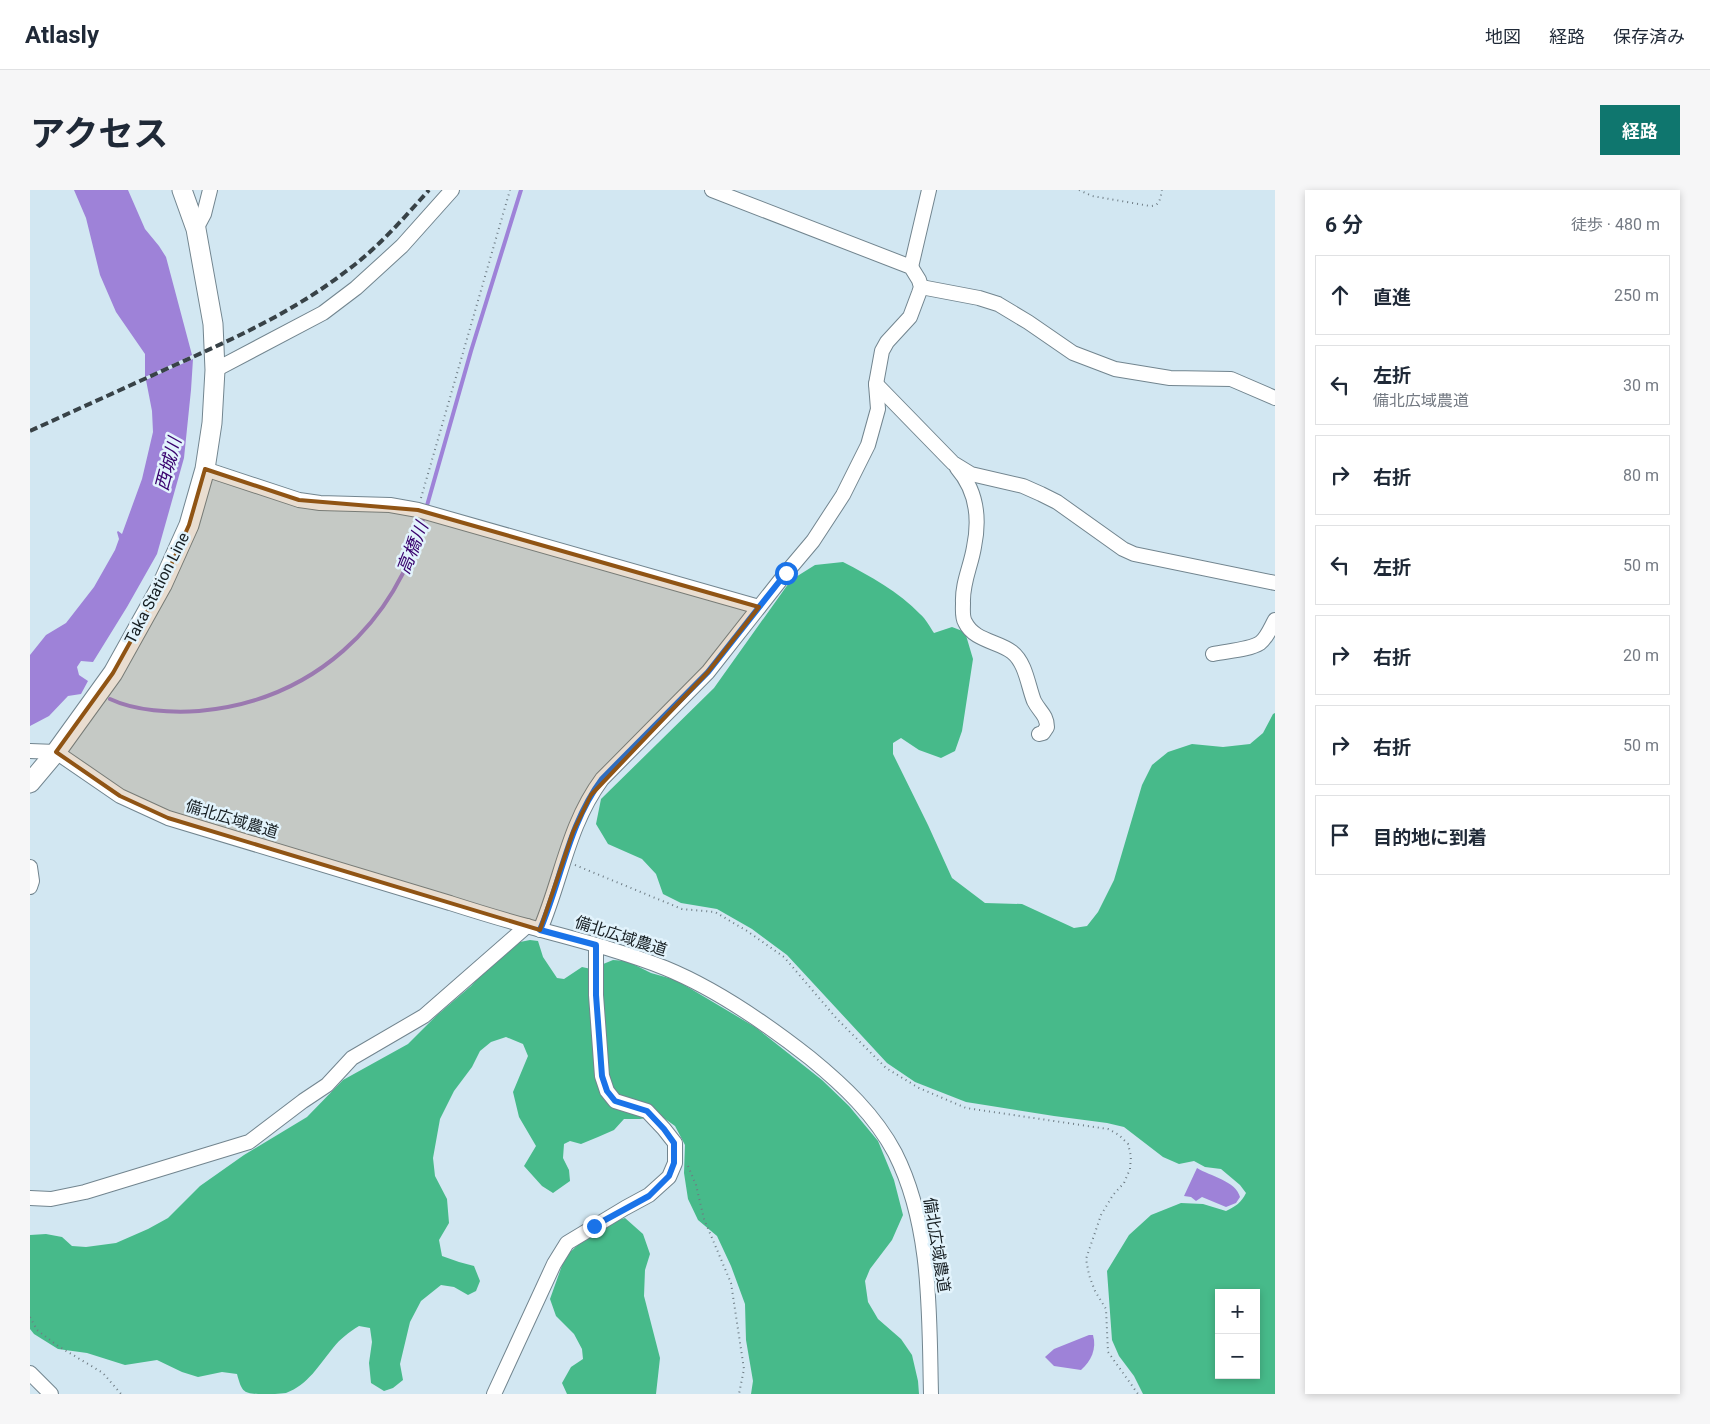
<!DOCTYPE html>
<html lang="ja">
<meta charset="utf-8">
<style>
body{margin:0;font-family:Roboto,"Noto Sans JP",sans-serif;background:#f6f6f7;color:#1f2937}
.controls{position:absolute;right:15px;bottom:15px;display:grid;overflow:hidden;border-radius:0px;box-shadow:0 2px 8px #0003}
.controls button{width:45px;height:45px;display:grid;place-items:center;padding:0;border:0;border-bottom:1px solid #e0e1e3;background:#fff;color:#1f2937;font:25px sans-serif}
.stop{position:absolute;width:15px;height:15px;margin:-11px;border:4px solid #1a73e8;border-radius:50%;background:#fff}
.stop.end{background:#1a73e8;border-color:#fff;box-shadow:0 1px 5px #0008}
.list{margin:0;padding:0;list-style:none}
h2{display:flex;justify-content:space-between;align-items:center;height:65px;margin:0;padding:0 20px;font-size:21px}
h2 small{font-size:16px;font-weight:400;color:#747a83}
.list li{display:grid;grid-template-columns:32px 1fr auto;gap:15px;align-items:center;box-sizing:border-box;height:80px;margin:0 10px 10px;padding:0 10px;border:1px solid #e0e1e3;border-radius:0px}
.list b{display:block;font-size:19px;white-space:nowrap}
.list p{margin:0;font-size:16px;white-space:nowrap;color:#747a83}
.list em{font-size:16px;font-style:normal;color:#747a83}
.icon{flex:none;width:28px;height:28px;fill:none;stroke:currentColor;stroke-width:2;stroke-linecap:round;stroke-linejoin:round}
.map{position:relative;flex:none;width:1245px;height:1204px;overflow:hidden;border-radius:0px}
header{display:flex;align-items:center;gap:30px;box-sizing:border-box;height:70px;padding:0 25px;background:#fff;border-bottom:1px solid #e0e1e3}
header strong{font-size:24px}
nav{display:flex;gap:28px;margin-inline-start:auto;font-size:18px}
.intro{display:flex;align-items:center;justify-content:space-between;box-sizing:border-box;height:120px;padding:0 30px}
h1{margin:0;font-size:35px}
.button{padding:12px 22px;border-radius:0px;background:#0f766e;color:#fff;font-size:18px;font-weight:700}
main{display:flex;gap:30px;padding:0 30px}
aside{flex:1;background:#fff;border-radius:0px;box-shadow:0 2px 8px #0003}
.map>svg:first-child{display:block}
.forest{fill:#47ba8a;fill-rule:evenodd}
.water{fill:#9e82d8}
.lines{fill:none;stroke-linecap:round;stroke-linejoin:round}
.stream{stroke:#9e82d8;stroke-width:4}
.minor-casing{stroke:#72858f;stroke-width:16}
.major-casing{stroke:#72858f;stroke-width:21}
.path{stroke:#6e7c84;stroke-width:2;stroke-dasharray:1 4;stroke-linecap:butt}
.minor{stroke:#fff;stroke-width:14}
.major{stroke:#fff;stroke-width:19}
.rail{stroke:#384247;stroke-width:4;stroke-dasharray:8 4;stroke-linecap:butt}
.route{stroke:#1a73e8;stroke-width:6}
.marked{fill:#905414;fill-opacity:0.2;stroke:#905414;stroke-width:4;stroke-linejoin:round}
.labels{text-anchor:middle;dominant-baseline:central;stroke-width:5;stroke-linejoin:round;paint-order:stroke}
.street-label{font-size:16px;fill:#171f23;stroke:#e2f3fc}
.water-label{font-size:18px;font-style:italic;fill:#38006d;stroke:#e2f3fc}
</style>
<header>
<strong>Atlasly</strong>
<nav><a>地図</a><a>経路</a><a>保存済み</a></nav>
</header>
<div class="intro"><h1>アクセス</h1><a class="button">経路</a></div>
<main>
<div class="map">
<svg width="1245" height="1204" viewBox="0 0 1245 1204">
<rect width="100%" height="100%" fill="#d2e7f2"/>
<g class="forest">
<path d="M813,372C840,386 869,402 890,424C896,429 900,437 904,443L922,437L935,442L943,469L932,541L925,561L911,568L889,560L871,548L863,553V564L898,635L922,688L955,713L992,714L1044,738L1057,736L1068,722L1084,690L1112,595L1122,575L1138,562L1162,554L1193,557L1220,554L1233,543L1243,524L1245,523V1204H1113L1104,1186L1089,1166L1082,1150L1077,1081L1099,1045L1121,1025L1151,1013L1173,1014L1196,1021C1206,1016 1211,1013 1216,1003L1210,995L1191,979L1175,977L1164,971L1149,974L1133,967L1094,937L1077,933L1024,926L936,912L885,892L857,873L757,765L722,739L687,719L651,713L633,704L626,684L612,669L578,654L566,634L571,609L684,498L761,390L785,375ZM1189,1103H1226V1185H1189Z"/>
<path d="M500,750L508,751L513,767L527,788L534,789L552,777L561,779L583,770L597,771L621,783L646,790L725,837L792,890L819,916L848,951L864,990L873,1025L862,1050L840,1079L835,1091L838,1112L848,1129L871,1149L882,1165L888,1191L889,1204H721L723,1191L716,1150L715,1114L701,1076L687,1046L668,1030L658,1009L654,983L655,955L645,936L631,926L610,929H594L584,940L568,947L551,954L540,951L534,954L533,968L539,980L540,991L523,1003L512,996L494,976L506,956L489,927L483,902L498,866L493,854L476,847L461,852L450,861L442,877L424,901L410,929L403,968L405,986L417,1009L419,1033L409,1050L412,1066L429,1072L444,1076L450,1091L446,1101L438,1105L424,1097L411,1095L391,1111L380,1132L370,1174L373,1190L363,1198L354,1201L341,1193L339,1173L342,1152L340,1138L329,1136C319,1142 310,1149 303,1158C289,1175 278,1195 256,1203C250,1204 240,1204 233,1204C214,1204 212,1203 207,1184L192,1182L168,1187L152,1182L127,1170L95,1175L57,1163L28,1159L4,1144L0,1139V1045L16,1044L32,1047L42,1056L56,1057L86,1053L118,1039L138,1028L170,996L214,965L277,927L313,890L378,854L406,826L441,796L463,771L485,753Z"/>
<polygon points="595,1028 613,1044 620,1064 615,1080 614,1106 630,1168 626,1204 537,1204 532,1193 541,1177 553,1169 552,1159 544,1144 526,1126 520,1109 535,1067 553,1050 575,1034"/>
</g>
<g class="water">
<polygon points="44,0 98,0 115,39 129,56 136,67 162,165 115,187 115,164 86,122 70,85 56,28"/>
<polygon points="163,169 161,200 154,268 127,364 97,417 63,472 51,471 47,477 49,485 58,491 51,504 38,506 19,526 0,536 0,465 16,445 36,433 64,397 85,360 89,349 87,342 88,341 92,344 112,289 123,242 122,221 116,190"/>
<path d="M1167,978C1180,986 1206,991 1210,1007L1206,1013L1196,1017L1172,1007L1166,1011L1161,1007L1154,1006Z"/>
<path d="M1059,1145H1063C1067,1159 1061,1171 1051,1180L1024,1176L1015,1167L1024,1159Z"/>
</g>
<g class="lines">
<g class="stream">
<polyline points="396,319 441,161 491,0"/>
<path d="M80,509C105,521 142,523 169,521C282,511 366,435 394,326"/>
</g>
<defs>
<g id="minor">
<polyline points="166,39 174,24 180,0"/>
<polyline points="881,77 899,0"/>
<polyline points="891,97 949,108 968,114 998,132 1043,163 1085,179 1140,188 1201,189 1245,208"/>
<polyline points="185,180 293,123 326,98 372,56 422,0"/>
<polyline points="846,194 923,273 941,284 993,296 1011,304 1027,312 1093,359 1104,364 1245,393"/>
<path d="M927,278C947,301 950,328 944,357C941,376 932,393 933,413C933,419 932,427 935,432C944,451 968,451 982,462C996,473 998,496 1004,511C1009,521 1017,525 1017,537L1013,543L1009,544"/>
<polyline points="175,279 269,310 290,313 360,315 388,320 729,417"/>
<path d="M1183,464C1196,461 1219,460 1230,453C1237,448 1241,437 1245,430"/>
<path d="M0,561L26,562L90,606L138,628C232,657 326,685 420,713C445,721 471,729 497,736C543,749 590,760 635,778C684,798 738,835 780,868C813,895 845,925 865,963C902,1036 899,1124 901,1204"/>
<polyline points="0,677 2,691 0,697"/>
<path d="M510,740C532,688 538,635 572,589L678,482L756,383L783,351L813,305L838,255L848,219L846,194L852,161L857,152L880,127L889,103L891,97L889,90L881,77L682,0"/>
<polyline points="0,1008 21,1009 55,1002 219,952 273,911 297,895 322,868 394,826 497,736"/>
<polyline points="0,1183 21,1204"/>
<polyline points="464,1204 524,1074 537,1053 595,1018 619,1005 639,987 645,973 645,953 634,939 617,921 585,911 577,901 572,886 566,805 566,755"/>
</g>
<polyline id="major" points="0,593 26,562 83,483 132,395 159,335 175,279 182,233 185,180 183,134 166,39 152,0"/>
</defs>
<use href="#minor" class="minor-casing"/>
<use href="#major" class="major-casing"/>
<g class="path">
<path d="M1049,0L1062,6L1120,16C1130,16 1130,9 1132,0"/>
<polyline points="391,308 480,0"/>
<polyline points="545,675 652,719 685,722 717,741 754,767 807,829 856,878 889,898 936,918 1078,939 1089,945 1098,954 1101,966 1100,979 1094,993 1083,1005 1071,1025 1056,1069 1059,1085 1065,1101 1076,1119 1078,1162 1108,1204"/>
<polyline points="658,976 666,995 674,1029 701,1093 714,1179 709,1204"/>
<polyline points="0,1127 7,1140 28,1156 73,1183 91,1204"/>
</g>
<use href="#minor" class="minor"/>
<use href="#major" class="major"/>
<path class="rail" d="M0,241C48,219 97,197 145,175C205,148 263,122 315,82C347,59 373,29 399,0"/>
</g>
<g class="lines">
<path class="route" d="M564,1036L619,1006L639,986L644,973V953L634,939L617,921L585,911L577,901L572,886L566,805V755L510,740C532,688 538,635 572,589L678,482L756,383"/>
</g>
<path class="marked" d="M175,279L269,310L388,320L729,417L678,482L561,605L543,642L510,740L138,628L90,606L26,562L83,483L132,395L159,335Z"/>
<g class="labels">
<g class="street-label">
<text transform="translate(127 398) rotate(-63)">Taka Station Line</text>
<text transform="translate(202 629) rotate(17)">備北広域農道</text>
<text transform="translate(591 746) rotate(18)">備北広域農道</text>
<text transform="translate(907 1055) rotate(81)">備北広域農道</text>
</g>
<g class="water-label">
<text transform="translate(138 274) rotate(-75)">西城川</text>
<text transform="translate(382 358) rotate(-68)">高橋川</text>
</g>
</g>
</svg>
<div class="controls">
<button>+</button>
<button>−</button>
</div>
<div class="stop" style="left:756px;top:383px"></div>
<div class="stop end" style="left:564px;top:1036px"></div>
</div>
<aside>
<h2>6 分<small>徒歩 · 480 m</small></h2>
<ul class="list">
<li><svg class="icon" aria-label="ahead" viewBox="0 0 24 24"><path d="M12 20V5M6 11l6-6 6 6"/></svg><div><b>直進</b></div><em>250 m</em></li>
<li><svg class="icon" aria-label="left" viewBox="0 0 24 24"><path d="M17 20v-9H6M10 6l-5 5 5 5"/></svg><div><b>左折</b><p>備北広域農道</p></div><em>30 m</em></li>
<li><svg class="icon" aria-label="right" viewBox="0 0 24 24"><path d="M7 20v-9h11M14 6l5 5-5 5"/></svg><div><b>右折</b></div><em>80 m</em></li>
<li><svg class="icon" aria-label="left" viewBox="0 0 24 24"><path d="M17 20v-9H6M10 6l-5 5 5 5"/></svg><div><b>左折</b></div><em>50 m</em></li>
<li><svg class="icon" aria-label="right" viewBox="0 0 24 24"><path d="M7 20v-9h11M14 6l5 5-5 5"/></svg><div><b>右折</b></div><em>20 m</em></li>
<li><svg class="icon" aria-label="right" viewBox="0 0 24 24"><path d="M7 20v-9h11M14 6l5 5-5 5"/></svg><div><b>右折</b></div><em>50 m</em></li>
<li><svg class="icon" aria-label="arrive" viewBox="0 0 24 24"><path d="M6 21V4h12l-3 4 3 4H6"/></svg><div><b>目的地に到着</b></div></li>
</ul>
</aside>
</main>
